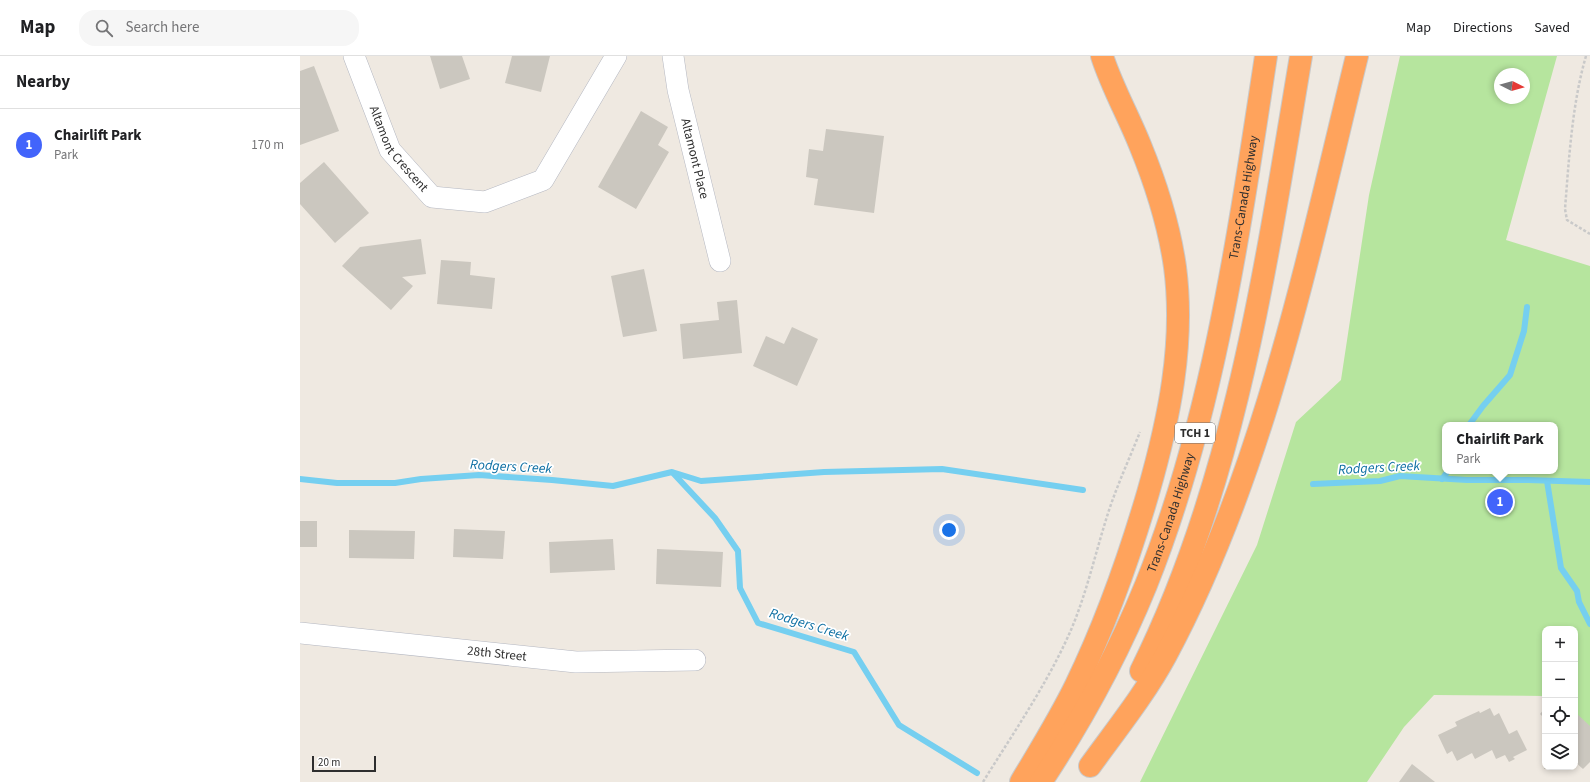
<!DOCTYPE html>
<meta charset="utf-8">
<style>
body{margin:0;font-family:"Source Sans 3",sans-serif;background:#f6f6f6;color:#202124}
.controls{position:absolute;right:12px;bottom:12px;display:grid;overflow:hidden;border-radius:8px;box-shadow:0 2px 6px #0003}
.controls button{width:36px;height:36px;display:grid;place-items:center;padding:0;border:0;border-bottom:1px solid #e0e0e0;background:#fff;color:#202124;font:20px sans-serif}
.compass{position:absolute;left:1194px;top:12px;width:36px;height:36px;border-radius:50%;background:#fff;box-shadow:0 2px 6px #0003;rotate:96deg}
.scale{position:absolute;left:12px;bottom:10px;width:64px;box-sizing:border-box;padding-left:4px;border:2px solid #2e2e2e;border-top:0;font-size:11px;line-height:14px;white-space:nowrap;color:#2e2e2e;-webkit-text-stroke:3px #fff;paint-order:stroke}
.you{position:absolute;left:649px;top:474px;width:14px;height:14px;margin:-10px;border:3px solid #fff;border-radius:50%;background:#1a73e8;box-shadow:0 0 0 6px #1a73e833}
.badge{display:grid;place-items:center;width:26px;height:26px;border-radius:50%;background:#4264fb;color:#fff;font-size:13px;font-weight:700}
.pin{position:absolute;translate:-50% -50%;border:2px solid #fff;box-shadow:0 1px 4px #0006}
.popup{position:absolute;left:1142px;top:366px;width:116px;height:52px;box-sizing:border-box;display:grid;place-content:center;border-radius:8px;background:#fff;filter:drop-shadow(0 1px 3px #0005);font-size:13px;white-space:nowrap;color:#757577}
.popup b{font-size:15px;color:#202124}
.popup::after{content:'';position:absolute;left:50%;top:100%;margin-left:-8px;border:8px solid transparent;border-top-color:#fff}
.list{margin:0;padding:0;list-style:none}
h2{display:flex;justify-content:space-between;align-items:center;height:52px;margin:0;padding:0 16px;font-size:17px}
h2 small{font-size:13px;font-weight:400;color:#757577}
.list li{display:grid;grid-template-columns:26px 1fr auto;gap:12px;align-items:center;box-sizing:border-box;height:72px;padding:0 16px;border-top:1px solid #e0e0e0}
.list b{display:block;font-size:15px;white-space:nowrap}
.list p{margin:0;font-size:13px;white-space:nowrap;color:#757577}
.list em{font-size:13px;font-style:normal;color:#757577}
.icon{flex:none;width:22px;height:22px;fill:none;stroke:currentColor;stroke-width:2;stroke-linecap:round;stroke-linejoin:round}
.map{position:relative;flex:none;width:1290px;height:726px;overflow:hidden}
header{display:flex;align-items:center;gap:24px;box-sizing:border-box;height:56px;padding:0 20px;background:#fff;border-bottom:1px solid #e0e0e0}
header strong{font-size:19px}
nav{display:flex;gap:22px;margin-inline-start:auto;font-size:14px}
.search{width:280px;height:36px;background:#f6f6f6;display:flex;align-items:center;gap:10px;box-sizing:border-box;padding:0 14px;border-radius:16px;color:#757577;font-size:15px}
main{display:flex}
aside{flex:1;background:#fff}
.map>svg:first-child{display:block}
.green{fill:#b6e59e;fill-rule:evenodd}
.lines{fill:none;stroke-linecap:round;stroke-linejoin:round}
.stream{stroke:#75cff0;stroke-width:6}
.building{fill:#cbc7bf}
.minor-casing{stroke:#b4b7c1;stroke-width:22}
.motorway-casing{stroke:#c9c9c9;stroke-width:24}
.path{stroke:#c9c9c9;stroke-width:2.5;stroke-dasharray:3 2;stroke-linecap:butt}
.minor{stroke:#fff;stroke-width:21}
.motorway{stroke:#ffa35c;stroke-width:22}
.labels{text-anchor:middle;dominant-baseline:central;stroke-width:3.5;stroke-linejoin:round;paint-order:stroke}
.shield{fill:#fff;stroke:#6d6d6d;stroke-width:1}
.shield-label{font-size:12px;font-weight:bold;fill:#2e2e2e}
.street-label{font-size:13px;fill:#2e2e2e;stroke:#fff}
.water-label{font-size:14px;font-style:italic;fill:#0d6fa3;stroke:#fff}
</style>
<header>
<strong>Map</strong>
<div class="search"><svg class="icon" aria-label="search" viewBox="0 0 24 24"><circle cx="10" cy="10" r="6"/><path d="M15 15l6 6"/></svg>Search here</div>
<nav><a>Map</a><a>Directions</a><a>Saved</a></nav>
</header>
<main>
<aside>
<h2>Nearby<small></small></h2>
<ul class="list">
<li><span class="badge">1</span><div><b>Chairlift Park</b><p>Park</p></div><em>170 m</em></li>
</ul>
</aside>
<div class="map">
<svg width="1290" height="726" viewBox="0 0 1290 726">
<rect width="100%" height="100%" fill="#efe9e1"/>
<path class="green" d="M1100,0H1257L1206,184L1290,210V674L1275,660V573H1245V640L1134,639L1104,671L1067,726H840L957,489L996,366L1041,324L1069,139ZM1200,18H1224V42H1200ZM1145,369H1255V415H1145Z"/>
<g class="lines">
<g class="stream">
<polyline points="1169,369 1183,350 1210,319 1224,275 1227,251"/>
<polyline points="373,417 415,462 438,495 440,532 458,567 554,596 599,669 677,717"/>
<polyline points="0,423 37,427 95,427 121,423 179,419 252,424 313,430 372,416 401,425 524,416 642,413 783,434"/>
<polyline points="1142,423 1148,415"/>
<polyline points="1247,425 1261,512 1277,535 1279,546 1290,568"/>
<polyline points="1013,428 1080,425 1100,420 1167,424 1228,424 1290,426"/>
</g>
</g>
<g class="building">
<polygon points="130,0 162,0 170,23 140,33"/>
<polygon points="212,0 250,0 241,36 205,27"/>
<polygon points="14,10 39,75 0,89 0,15"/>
<polygon points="341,55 368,71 358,89 369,96 336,153 298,131"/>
<polygon points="526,73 584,80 574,157 514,149 518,123 506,121 509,93 523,95"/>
<polygon points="24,106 69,157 35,187 0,148 0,127"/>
<polygon points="121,183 126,218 102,221 113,230 91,254 42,210 60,191"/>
<polygon points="141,204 171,206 170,219 195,222 192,253 137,248"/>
<polygon points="344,213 357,275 323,281 311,220"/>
<polygon points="437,244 442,297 383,303 380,268 419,264 417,246"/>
<polygon points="492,271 518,283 497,330 453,310 466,280 484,288"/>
<rect x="0" y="465" width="17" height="26"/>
<polygon points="154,473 205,475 203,503 153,501"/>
<polygon points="49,474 115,475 114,503 49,502"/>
<polygon points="313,483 315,514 250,517 249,486"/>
<polygon points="357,493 423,496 421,531 356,528"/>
<polygon points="1190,652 1194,660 1199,657 1209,678 1217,674 1227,694 1213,701 1215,703 1209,706 1205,699 1196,703 1192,694 1175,703 1172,697 1157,705 1152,695 1147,698 1138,679 1157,670 1155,666 1179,655 1180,657"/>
<polygon points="1245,652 1245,663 1240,658"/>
<polygon points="1275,656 1290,670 1290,706 1283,713 1275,706"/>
<polygon points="1112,708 1135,726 1099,726"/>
<polygon points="1244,711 1267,711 1265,713 1244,713"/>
</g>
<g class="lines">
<defs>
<g id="minor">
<path id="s1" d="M54,0L90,94L132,141L185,146L243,124L316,0"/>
<path id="s2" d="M373,0L378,34L420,205"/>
<path id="s3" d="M0,577L276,606L395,604"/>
</g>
<g id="motorway">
<path d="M841,615C936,424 966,208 1001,0"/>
<path d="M790,710C816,674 845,638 866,599C964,416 1008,200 1057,0"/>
<path d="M721,726C740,694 760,662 776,629C806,567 829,502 848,437C869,364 885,287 875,211C869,169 856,128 840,89C828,59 812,31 802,0"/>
<path id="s4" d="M741,726C782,664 818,598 846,529C913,362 939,177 966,0"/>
</g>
</defs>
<use href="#minor" class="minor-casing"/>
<use href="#motorway" class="motorway-casing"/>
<g class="path">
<path d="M1286,0C1272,48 1269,103 1265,153L1267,164L1290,178"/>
<path d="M683,726C712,679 743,634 766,585C784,547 793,506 805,467C814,436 828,406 840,376"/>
</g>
<use href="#minor" class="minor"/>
<use href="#motorway" class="motorway"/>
</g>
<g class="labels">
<rect class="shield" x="875" y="367" width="40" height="20" rx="3"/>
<g class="shield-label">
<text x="895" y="377">TCH 1</text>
</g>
<g class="street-label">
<text stroke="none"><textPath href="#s1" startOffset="104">Altamont Crescent</textPath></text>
<text stroke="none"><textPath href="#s2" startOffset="105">Altamont Place</textPath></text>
<text stroke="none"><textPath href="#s4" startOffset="624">Trans-Canada Highway</textPath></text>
<text stroke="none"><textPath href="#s4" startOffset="300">Trans-Canada Highway</textPath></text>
<text stroke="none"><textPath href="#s3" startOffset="198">28th Street</textPath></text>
</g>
<g class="water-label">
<text transform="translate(211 411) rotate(3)">Rodgers Creek</text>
<text transform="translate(1079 412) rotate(-3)">Rodgers Creek</text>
<text transform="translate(509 569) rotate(17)">Rodgers Creek</text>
</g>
</g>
</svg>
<div class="controls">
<button>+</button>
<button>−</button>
<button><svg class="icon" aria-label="locate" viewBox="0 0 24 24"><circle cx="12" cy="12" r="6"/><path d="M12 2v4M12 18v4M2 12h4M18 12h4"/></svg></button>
<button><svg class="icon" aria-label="layers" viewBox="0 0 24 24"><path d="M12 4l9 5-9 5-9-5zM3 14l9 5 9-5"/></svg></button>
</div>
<svg class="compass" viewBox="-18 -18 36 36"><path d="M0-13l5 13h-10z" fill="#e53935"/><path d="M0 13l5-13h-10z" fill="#757577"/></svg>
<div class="scale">20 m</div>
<div class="you"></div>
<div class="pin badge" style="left:1200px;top:446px">1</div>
<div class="popup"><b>Chairlift Park</b>Park</div>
</div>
</main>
